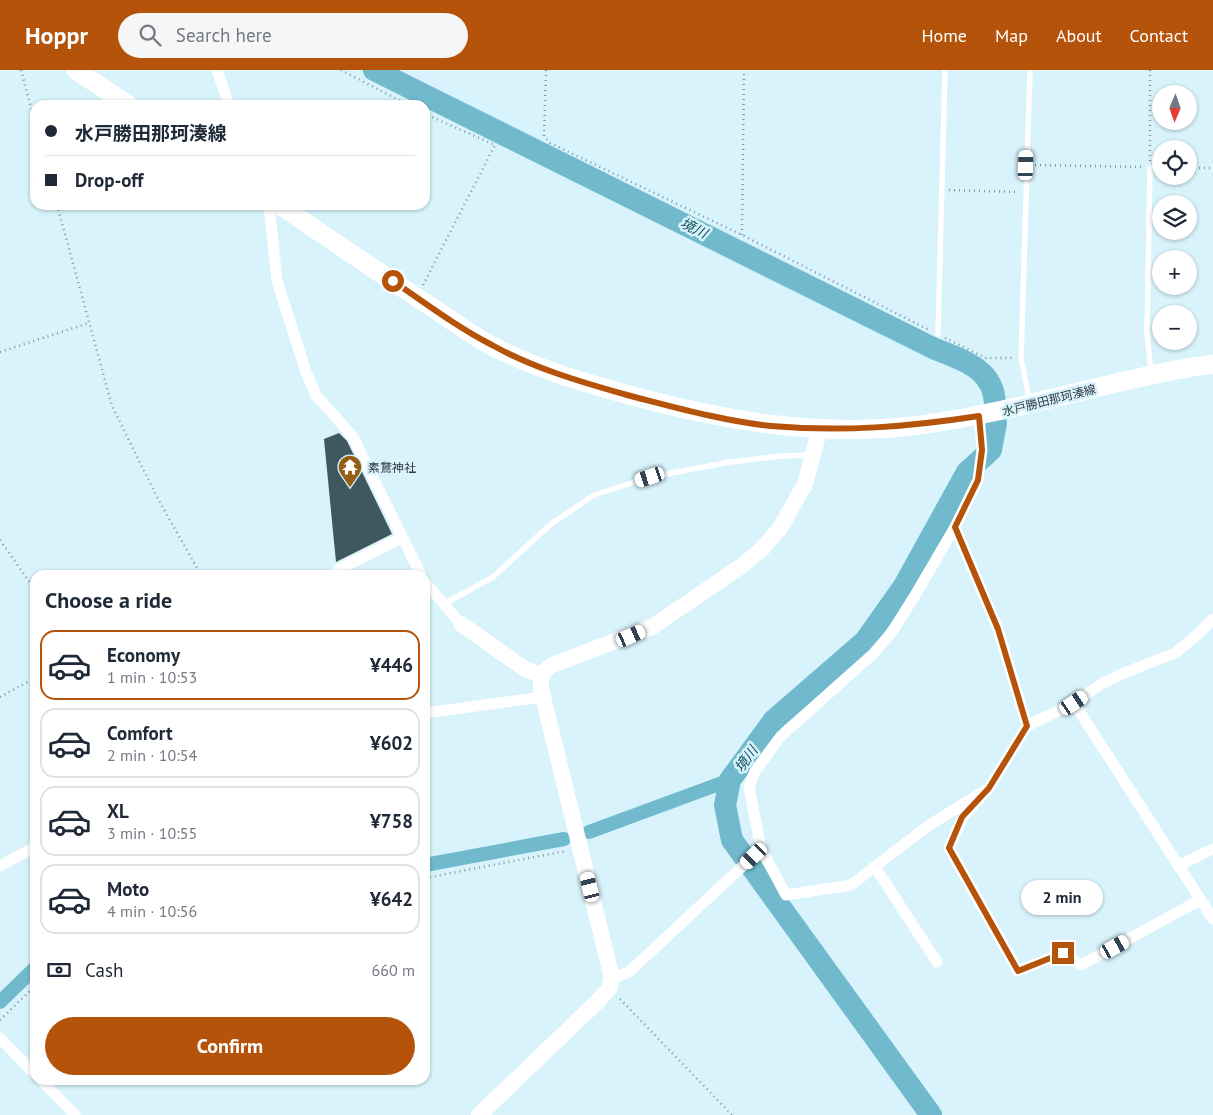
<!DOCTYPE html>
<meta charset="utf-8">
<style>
body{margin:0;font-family:"PT Sans","Noto Sans JP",sans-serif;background:#f6f6f7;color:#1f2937;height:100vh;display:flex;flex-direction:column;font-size:19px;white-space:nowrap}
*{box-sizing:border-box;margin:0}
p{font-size:16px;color:#747a83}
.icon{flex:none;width:28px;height:28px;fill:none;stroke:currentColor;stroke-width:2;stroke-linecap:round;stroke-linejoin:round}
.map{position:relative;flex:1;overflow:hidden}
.drawer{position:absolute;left:30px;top:500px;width:400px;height:515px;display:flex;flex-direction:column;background:#fff;border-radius:15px;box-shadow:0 1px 4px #0004}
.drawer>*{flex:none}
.hud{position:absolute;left:30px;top:30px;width:400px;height:110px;border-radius:15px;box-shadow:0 1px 4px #0004;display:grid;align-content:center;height:110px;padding:0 15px;background:#fff}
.needle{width:32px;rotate:182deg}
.fabs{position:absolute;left:1152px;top:15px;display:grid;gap:10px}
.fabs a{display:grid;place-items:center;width:45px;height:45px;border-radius:50%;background:#fff;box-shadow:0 1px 4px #0004;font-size:25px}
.end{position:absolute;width:22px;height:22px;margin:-11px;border:6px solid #b45309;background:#fff;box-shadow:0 0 0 2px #fff}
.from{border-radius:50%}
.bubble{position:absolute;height:35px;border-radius:18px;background:#fff;box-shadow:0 1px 4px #0004;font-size:16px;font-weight:800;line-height:35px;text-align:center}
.car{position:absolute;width:15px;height:30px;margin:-15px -8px;border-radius:6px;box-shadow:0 0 4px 1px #0007;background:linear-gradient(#fff 24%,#345 0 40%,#fff 0 76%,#345 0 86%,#fff 0)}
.hud b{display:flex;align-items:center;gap:18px;height:48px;font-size:19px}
.hud b+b{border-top:1px solid #e0e1e3}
.hud i{width:12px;height:12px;background:#1f2937}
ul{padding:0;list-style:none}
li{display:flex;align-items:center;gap:15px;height:70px;margin:0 10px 8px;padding:0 5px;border:2px solid #e0e1e3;border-radius:15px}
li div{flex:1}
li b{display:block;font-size:19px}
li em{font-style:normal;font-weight:800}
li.selected{border-color:#b45309}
li>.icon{width:45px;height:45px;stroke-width:1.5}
h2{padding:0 15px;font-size:22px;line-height:60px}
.pay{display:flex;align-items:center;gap:12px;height:55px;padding:0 15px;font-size:19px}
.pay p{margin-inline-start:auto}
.action{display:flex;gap:10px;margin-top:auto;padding:10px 15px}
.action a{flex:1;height:58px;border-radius:30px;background:#b45309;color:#fff;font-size:20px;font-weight:800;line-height:58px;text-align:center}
header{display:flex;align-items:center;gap:30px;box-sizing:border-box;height:70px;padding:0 25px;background:#b45309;color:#fff}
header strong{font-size:24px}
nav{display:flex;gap:28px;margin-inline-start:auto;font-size:18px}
.search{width:350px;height:45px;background:#f6f6f7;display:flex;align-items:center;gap:12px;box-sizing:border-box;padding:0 18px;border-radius:28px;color:#747a83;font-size:19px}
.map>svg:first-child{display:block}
</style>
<header>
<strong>Hoppr</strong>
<div class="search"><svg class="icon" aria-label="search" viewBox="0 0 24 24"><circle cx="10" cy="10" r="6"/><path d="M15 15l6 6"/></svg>Search here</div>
<nav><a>Home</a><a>Map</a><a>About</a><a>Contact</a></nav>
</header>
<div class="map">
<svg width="1213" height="1045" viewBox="0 0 1213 1045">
<rect width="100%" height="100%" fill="#d8f3fb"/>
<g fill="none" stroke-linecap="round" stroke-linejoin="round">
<g stroke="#71bace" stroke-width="14">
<polyline points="589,762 730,710"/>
<polyline points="425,795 564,769"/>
<polyline points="0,932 35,898"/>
</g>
<g stroke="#71bace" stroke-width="22">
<path d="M374,0L935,279C963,290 994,299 995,334"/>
<polyline points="931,1045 732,770 725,735 730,710 774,650 865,571 904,516 967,402 991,380 996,353"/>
</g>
</g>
<polygon fill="#3f575e" points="339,363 347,371 392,464 336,492 324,369"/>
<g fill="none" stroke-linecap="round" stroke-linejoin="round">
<g stroke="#84969c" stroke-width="2.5" stroke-dasharray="1 4" stroke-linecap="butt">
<polyline points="21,0 35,52"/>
<polyline points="341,0 408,35"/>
<polyline points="546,0 544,66 550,73 742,165 929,260"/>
<polyline points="1150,91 1150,0"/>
<polyline points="1035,95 1142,97"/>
<polyline points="1189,98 1213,98"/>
<polyline points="949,120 1019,122"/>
<polyline points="57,135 112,336 158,429 201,505"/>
<polyline points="742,165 744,0"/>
<polyline points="423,215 495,75 425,44"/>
<polyline points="945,268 986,288 1012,288"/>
<polyline points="0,282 89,253"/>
<polyline points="0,470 35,520"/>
<polyline points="0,627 35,608"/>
<polyline points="425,808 566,781"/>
<polyline points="620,929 732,1045"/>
<polyline points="0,950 35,916"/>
</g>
<g stroke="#fff" stroke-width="5.5">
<polyline points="1030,0 1021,289 1030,332"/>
<polyline points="1150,98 1147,263 1151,303"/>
<polyline points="938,264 945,0"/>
<polyline points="444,534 493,507 551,454 594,425 650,407 730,392 782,386 812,385"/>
</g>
<g stroke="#fff" stroke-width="11">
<polyline points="217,0 229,35"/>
<polyline points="269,135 277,211 306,302 316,325 353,367 421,505"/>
<polyline points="979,346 982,380 978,410 955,457 914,527 892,562 873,584 781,666 755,701 749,717 761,779 786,825 851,815 928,756 989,718"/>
<polyline points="955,457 998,559 1027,656"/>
<polyline points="333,505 339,499 401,468"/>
<polyline points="425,512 461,554"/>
<polyline points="1074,633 1213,849"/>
<polyline points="425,643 543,627"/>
<polyline points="0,796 35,777"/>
<polyline points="1178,796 1213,779"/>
<polyline points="875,797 937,892"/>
<polyline points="1200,830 1081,895 1063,883 1018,901 949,778 963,747 989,718 1027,656 1074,633 1101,614 1124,603 1175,583 1196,566 1213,549"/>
<polyline points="612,908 629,902 761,779"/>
<polyline points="0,968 35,1004"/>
<polyline points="41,1010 75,1045"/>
</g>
<g stroke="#fff" stroke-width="16">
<polyline points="461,554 525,599 541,605"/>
<path d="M479,1045L596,933L609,919L612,908L543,627C539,611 539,605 552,595L652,557L743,495L762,479L780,458L805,414L820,358"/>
</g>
<g stroke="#fff" stroke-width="19">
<polyline points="76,0 128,35"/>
<path d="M280,135C327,167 373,199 421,230C444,245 467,262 492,276C536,299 585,313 633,326C726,351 823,368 920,355C1019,342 1114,308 1213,294"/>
</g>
</g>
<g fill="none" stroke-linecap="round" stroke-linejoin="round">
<path stroke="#b45309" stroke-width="6" d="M393,211C425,233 457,257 492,275C533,298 581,312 627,325C674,337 723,351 771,356C843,362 908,357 979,346L982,380L978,410L955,457L998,559L1027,656L989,718L962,747L949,778L1018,901L1063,883"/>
</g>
<defs>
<symbol id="temple-pin" viewBox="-11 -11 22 30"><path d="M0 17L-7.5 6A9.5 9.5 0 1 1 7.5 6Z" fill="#955e17" stroke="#d8f3fb"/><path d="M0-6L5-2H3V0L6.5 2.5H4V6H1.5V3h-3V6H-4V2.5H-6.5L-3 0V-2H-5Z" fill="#fff"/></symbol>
</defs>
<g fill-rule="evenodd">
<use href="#temple-pin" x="336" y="383" width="28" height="38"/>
</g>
<g text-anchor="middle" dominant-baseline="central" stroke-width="5" stroke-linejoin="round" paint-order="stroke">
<g font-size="12" fill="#313b3f" stroke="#d8f3fb">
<text transform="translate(1049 330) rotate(-14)">水戸勝田那珂湊線</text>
</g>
<g font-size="12" fill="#313b3f" stroke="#d8f3fb" text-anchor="start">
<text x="368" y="397">素鵞神社</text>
</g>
<g font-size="14" font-style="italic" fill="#0f4f5d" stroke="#d8f3fb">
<text transform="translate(694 158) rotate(26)">境川</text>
<text transform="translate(746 689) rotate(-54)">境川</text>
</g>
</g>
</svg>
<div class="fabs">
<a><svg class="needle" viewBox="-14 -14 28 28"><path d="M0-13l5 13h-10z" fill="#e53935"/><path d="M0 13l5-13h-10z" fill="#747a83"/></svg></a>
<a><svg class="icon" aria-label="locate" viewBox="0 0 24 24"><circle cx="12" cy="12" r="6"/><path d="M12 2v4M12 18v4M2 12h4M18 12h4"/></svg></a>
<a><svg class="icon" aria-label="layers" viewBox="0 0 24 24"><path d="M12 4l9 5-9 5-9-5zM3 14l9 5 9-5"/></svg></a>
<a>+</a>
<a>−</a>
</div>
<i class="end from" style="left:393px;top:211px"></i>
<i class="end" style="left:1063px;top:883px"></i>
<div class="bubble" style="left:1021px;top:810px;width:82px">2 min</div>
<i class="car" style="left:1026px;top:95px;rotate:2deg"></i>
<i class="car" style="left:650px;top:407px;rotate:252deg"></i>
<i class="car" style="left:631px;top:566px;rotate:66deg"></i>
<i class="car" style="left:1074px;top:633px;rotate:56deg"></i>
<i class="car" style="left:754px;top:786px;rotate:226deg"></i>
<i class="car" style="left:590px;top:817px;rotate:346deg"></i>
<i class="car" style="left:1115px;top:877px;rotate:61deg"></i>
<div class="hud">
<b><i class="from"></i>水戸勝田那珂湊線</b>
<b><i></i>Drop-off</b>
</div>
<section class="drawer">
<h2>Choose a ride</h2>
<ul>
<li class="selected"><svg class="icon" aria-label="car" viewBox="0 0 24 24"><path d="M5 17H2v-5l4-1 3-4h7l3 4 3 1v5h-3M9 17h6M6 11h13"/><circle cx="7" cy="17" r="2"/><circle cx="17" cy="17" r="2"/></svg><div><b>Economy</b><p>1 min · 10:53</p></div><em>¥446</em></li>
<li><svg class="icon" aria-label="car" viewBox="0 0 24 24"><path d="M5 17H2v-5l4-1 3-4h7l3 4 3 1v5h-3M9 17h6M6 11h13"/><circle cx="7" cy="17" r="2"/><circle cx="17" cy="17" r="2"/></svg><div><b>Comfort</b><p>2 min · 10:54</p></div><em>¥602</em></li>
<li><svg class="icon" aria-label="car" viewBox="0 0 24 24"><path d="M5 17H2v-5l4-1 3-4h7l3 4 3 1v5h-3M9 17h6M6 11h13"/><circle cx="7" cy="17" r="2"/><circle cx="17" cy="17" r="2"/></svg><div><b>XL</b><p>3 min · 10:55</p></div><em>¥758</em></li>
<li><svg class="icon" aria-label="car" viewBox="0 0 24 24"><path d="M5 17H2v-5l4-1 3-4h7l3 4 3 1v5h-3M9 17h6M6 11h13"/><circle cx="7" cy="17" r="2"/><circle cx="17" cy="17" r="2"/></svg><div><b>Moto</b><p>4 min · 10:56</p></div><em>¥642</em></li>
</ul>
<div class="pay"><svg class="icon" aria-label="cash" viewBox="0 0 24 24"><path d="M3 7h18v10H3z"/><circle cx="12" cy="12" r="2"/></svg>Cash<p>660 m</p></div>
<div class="action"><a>Confirm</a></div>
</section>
</div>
